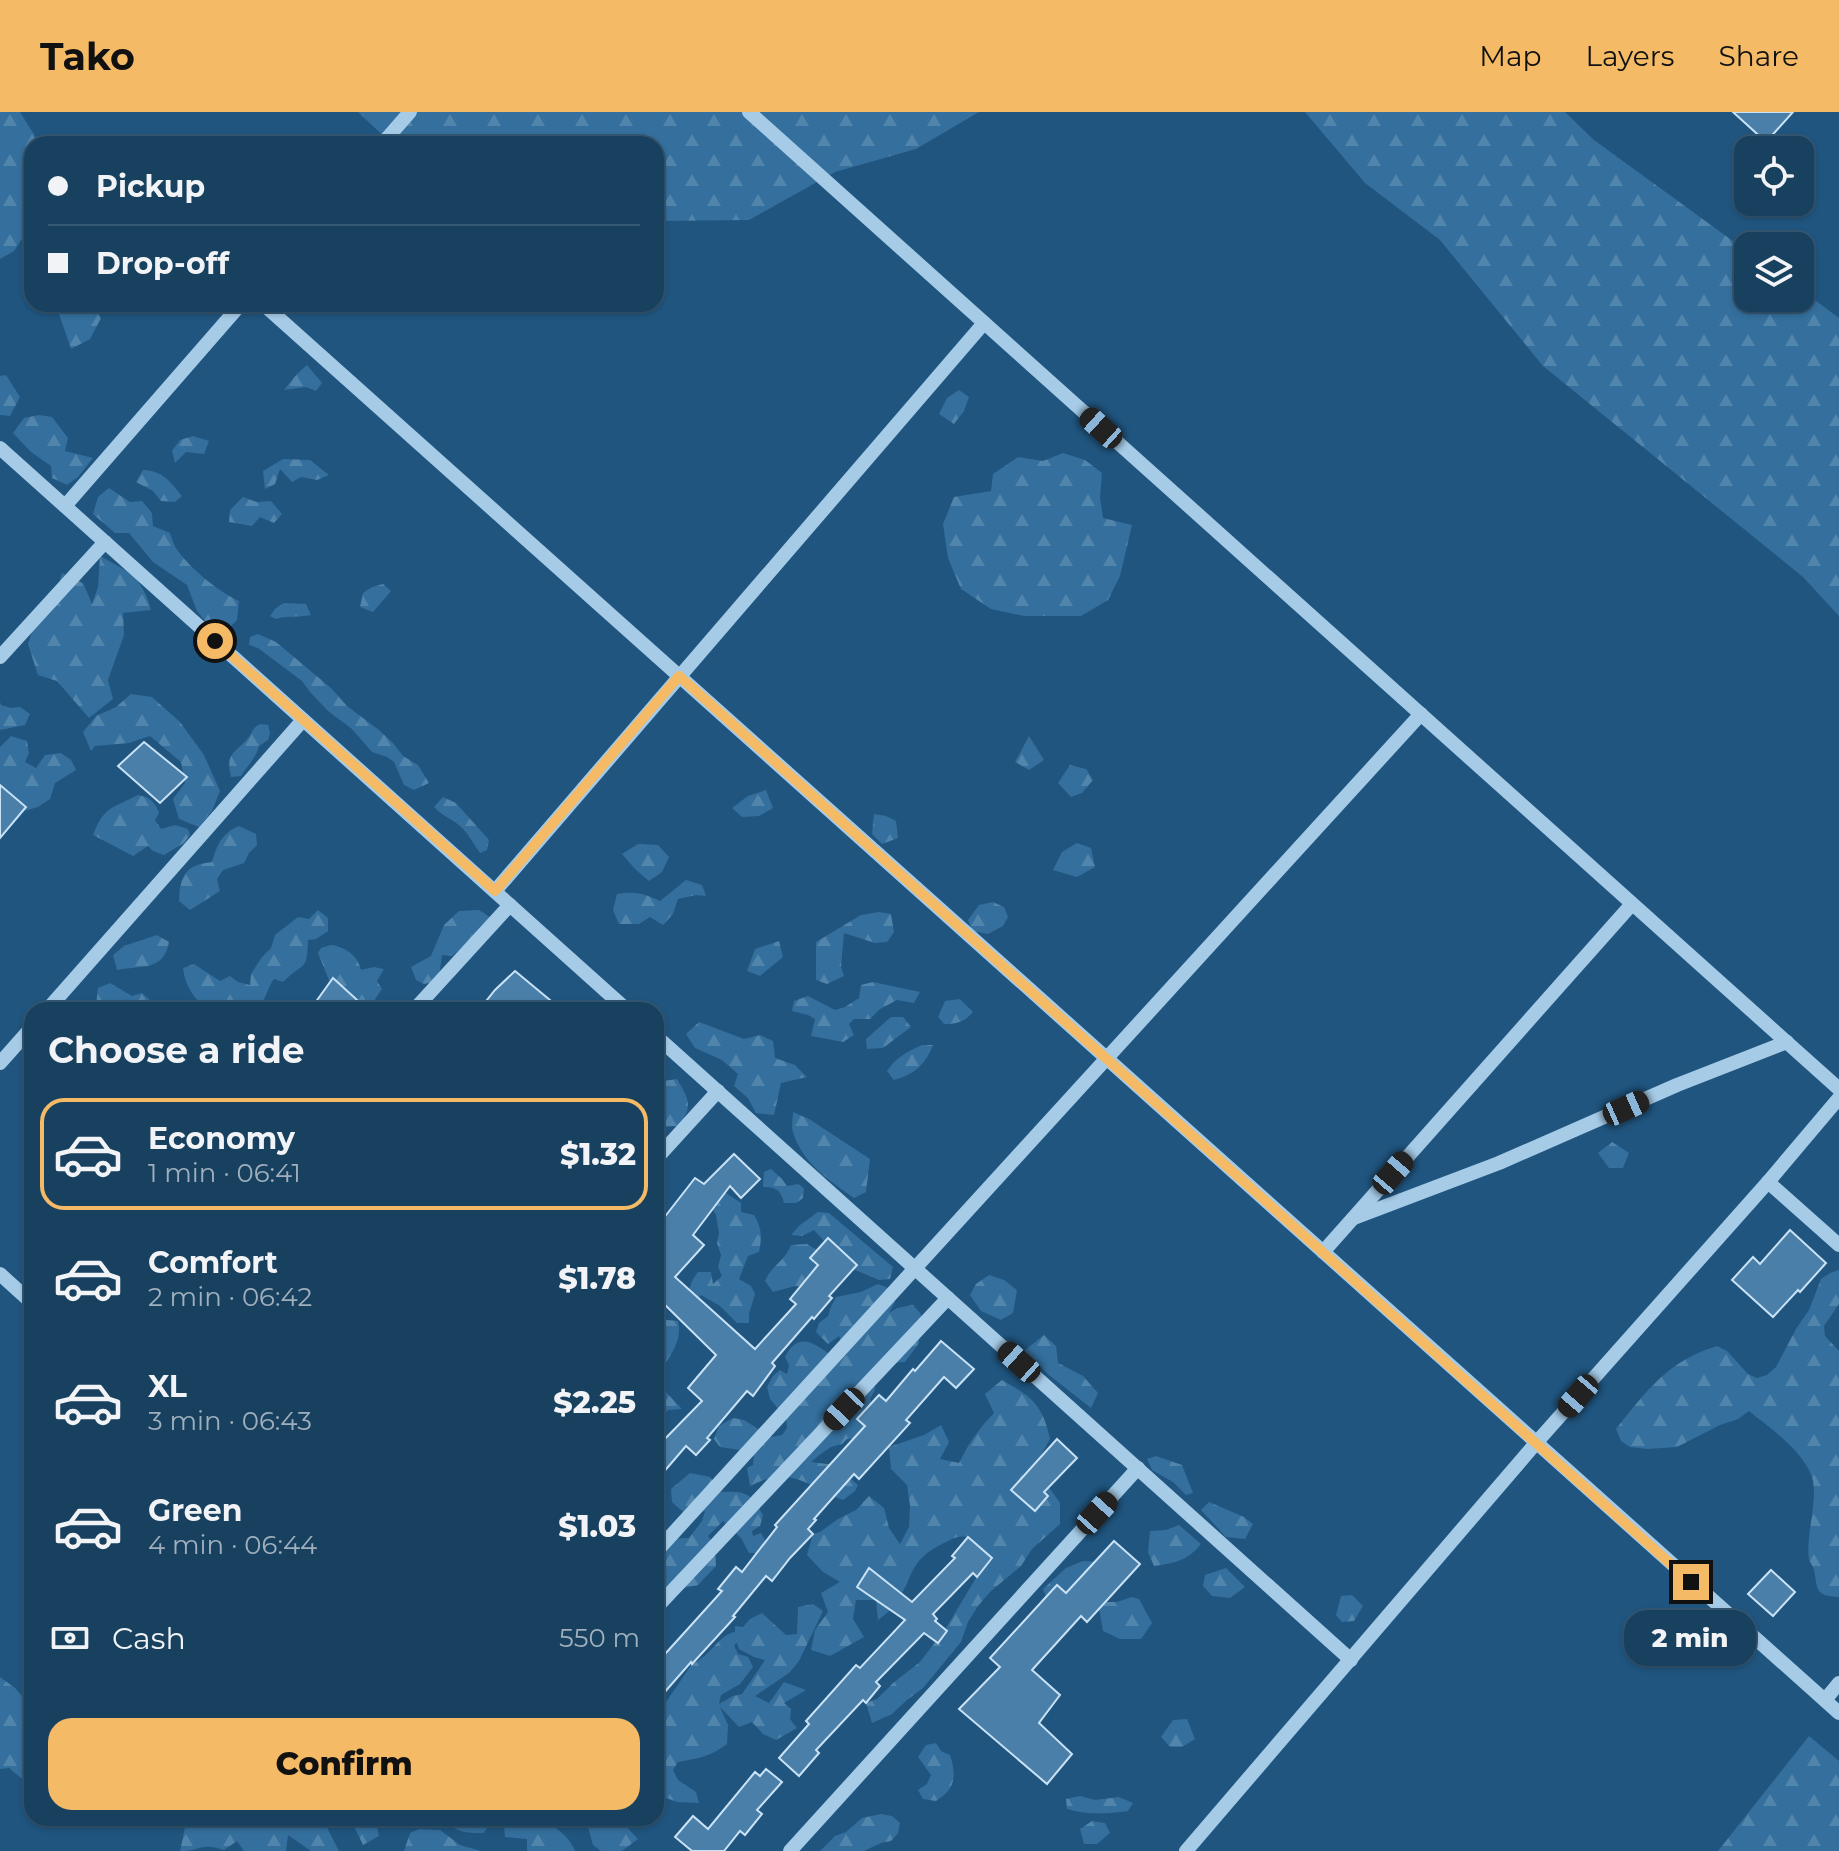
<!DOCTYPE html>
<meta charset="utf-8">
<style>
body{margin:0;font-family:Montserrat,sans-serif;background:#254b68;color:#f1f3f6;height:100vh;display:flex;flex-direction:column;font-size:30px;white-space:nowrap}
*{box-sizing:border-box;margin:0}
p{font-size:26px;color:#9fafbd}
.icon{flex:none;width:44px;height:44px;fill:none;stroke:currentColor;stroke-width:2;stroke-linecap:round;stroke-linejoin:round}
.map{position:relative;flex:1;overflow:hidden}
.panel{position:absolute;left:24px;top:890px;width:640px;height:824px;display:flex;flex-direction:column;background:#18405f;border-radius:24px;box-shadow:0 2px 6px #0004,0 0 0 2px #365974}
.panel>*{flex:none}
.guide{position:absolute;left:24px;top:24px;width:640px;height:176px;border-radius:24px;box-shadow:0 2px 6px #0004,0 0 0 2px #365974;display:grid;align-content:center;height:176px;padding:0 24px;background:#18405f}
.controls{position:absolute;left:1734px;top:24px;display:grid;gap:16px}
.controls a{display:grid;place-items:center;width:80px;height:80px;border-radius:16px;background:#18405f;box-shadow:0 2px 6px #0004,0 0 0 2px #365974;font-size:40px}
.end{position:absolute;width:36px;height:36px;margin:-18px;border:10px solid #f4ba66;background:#111;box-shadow:0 0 0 4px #111}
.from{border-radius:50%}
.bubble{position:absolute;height:56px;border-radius:24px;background:#18405f;box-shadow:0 2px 6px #0004,0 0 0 2px #365974;font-size:26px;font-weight:800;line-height:56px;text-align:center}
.car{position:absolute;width:24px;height:48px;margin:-24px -12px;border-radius:10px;box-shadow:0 0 6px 2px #0007;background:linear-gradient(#222 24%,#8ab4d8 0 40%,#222 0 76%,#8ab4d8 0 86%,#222 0)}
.guide b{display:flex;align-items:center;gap:28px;height:76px;font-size:30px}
.guide b+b{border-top:2px solid #365974}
.guide i{width:20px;height:20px;background:#f1f3f6}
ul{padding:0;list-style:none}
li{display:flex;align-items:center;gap:24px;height:112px;margin:0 16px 12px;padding:0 8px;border:4px solid transparent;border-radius:24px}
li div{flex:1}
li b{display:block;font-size:30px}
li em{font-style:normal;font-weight:800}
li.active{border-color:#f4ba66}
li>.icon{width:72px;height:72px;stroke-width:1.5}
h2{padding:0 24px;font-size:36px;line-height:96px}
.pay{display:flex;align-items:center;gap:20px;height:88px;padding:0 24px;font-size:30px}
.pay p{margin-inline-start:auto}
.button{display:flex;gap:16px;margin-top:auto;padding:16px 24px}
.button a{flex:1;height:92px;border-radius:24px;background:#f4ba66;color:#111;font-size:32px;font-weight:800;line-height:92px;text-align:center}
header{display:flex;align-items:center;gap:48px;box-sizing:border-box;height:112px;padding:0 40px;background:#f4ba66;color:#111}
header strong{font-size:38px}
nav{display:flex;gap:44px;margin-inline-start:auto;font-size:28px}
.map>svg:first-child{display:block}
</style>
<header>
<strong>Tako</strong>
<nav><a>Map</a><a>Layers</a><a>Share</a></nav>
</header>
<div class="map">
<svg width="1839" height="1739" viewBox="0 0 1839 1739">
<defs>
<pattern id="forest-firs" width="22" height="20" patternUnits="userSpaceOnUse" patternTransform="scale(2)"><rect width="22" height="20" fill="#346f9d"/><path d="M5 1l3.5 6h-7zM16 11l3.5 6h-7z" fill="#5285ac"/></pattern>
</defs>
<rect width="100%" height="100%" fill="#20557f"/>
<g fill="url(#forest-firs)" fill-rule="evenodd">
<polygon points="0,0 20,0 40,32 32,32 32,111 14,139 0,147"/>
<polygon points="358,0 979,0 916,37 835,60 749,108 656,109 656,32 392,32"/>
<polygon points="1305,0 1565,0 1594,28 1748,140 1748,186 1800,186 1800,177 1839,206 1839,504 1803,465 1543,254 1440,128 1365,71"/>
<polygon points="60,192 93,192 101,206 90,227 71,237 57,196"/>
<polygon points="307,253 322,271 316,279 306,275 284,278 297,262"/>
<polygon points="6,263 20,285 10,304 0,303 0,264"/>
<polygon points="959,278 969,285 964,299 954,312 939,302 947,286"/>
<polygon points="39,303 52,305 68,326 65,339 93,346 78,365 67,373 52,366 51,354 31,340 13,321 24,306"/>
<polygon points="193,324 209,329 204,342 186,340 175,351 172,339 180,328"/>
<polygon points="1063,341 1085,348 1102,361 1100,386 1103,406 1132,413 1120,464 1108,488 1081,504 1024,504 991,497 961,477 948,446 943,412 954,385 991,379 993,362 1018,345 1043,349"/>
<polygon points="283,347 310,348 329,363 317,368 301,365 292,370 280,357 275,372 265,377 263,359"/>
<path d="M143,358C164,359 169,369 182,384L175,390L161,389L153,379L136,370Z"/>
<path d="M109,376L130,390L142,389L152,401L153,414L170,421C172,427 174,434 178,439C191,457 219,480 239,489L237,508L228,517L208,513L197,499L187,473L153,450L129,421H115L93,402L98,385Z"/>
<polygon points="243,385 257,390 271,389 282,402 274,411 260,405 252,414 229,410 230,398"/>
<path d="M100,444C130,461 141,463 151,498L123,501L124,523L108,568L113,587L89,606L57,569L38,563L28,532L36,508L55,485L62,461L83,471L92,492L98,475Z"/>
<polygon points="383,472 391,479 373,500 360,495 363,481 372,475"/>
<path d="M284,491L306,492L311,503C298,506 288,503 276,507L270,504L276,496Z"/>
<polygon points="258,522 276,530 331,576 347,594 379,618 393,631 403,644 418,653 429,671 414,678 404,673 394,650 387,645 372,640 352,617 328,599 310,580 302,569 258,536 249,533 250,525"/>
<polygon points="131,582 152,585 180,610 204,643 220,679 212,699 199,715 179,707 173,687 185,671 181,650 150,624 129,631 95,634 91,639 83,620 96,604 116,595"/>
<polygon points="0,590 1,593 11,596 20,595 30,602 25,613 0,618"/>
<path d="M260,612L268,613L270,621L268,628L259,634C256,646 248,653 241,664L231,665C225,640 235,642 248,626C253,620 252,616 260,612Z"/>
<polygon points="11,624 27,629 29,641 25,650 36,656 45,643 61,641 71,648 76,658 55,671 50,687 38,695 17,701 0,697 0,635"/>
<polygon points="1029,624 1044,648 1029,658 1015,650"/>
<polygon points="1070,653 1086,657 1093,668 1082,681 1071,685 1058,671"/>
<polygon points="766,678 773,696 759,704 742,705 732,696 748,684"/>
<path d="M138,683C150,685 155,690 159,701L155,708L161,717L175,713L188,717L190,723L184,731L164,743L153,739L148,734L133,744L93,723C104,694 113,696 138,683Z"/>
<path d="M443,685L456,691L489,728L487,738L480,741C473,732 469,722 460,714C452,707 442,704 434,695Z"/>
<polygon points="874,702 886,704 896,709 898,726 882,732 872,722"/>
<path d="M239,714L256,722L257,733L249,741L244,751L223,758L217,767L220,779L190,798L179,789C180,764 185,753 212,750C217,733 222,721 239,714Z"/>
<polygon points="1077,731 1091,736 1095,755 1077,765 1053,758 1062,740"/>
<polygon points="638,732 658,733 669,745 662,760 649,769 635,757 622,742"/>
<path d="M686,768L702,773L706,784L696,783L678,787L673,802L663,813L650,805L639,812H619L613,798L617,782C636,779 643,781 660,789Z"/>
<polygon points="993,790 1004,795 1008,805 1003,814 988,822 972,819 968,808 979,793"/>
<path d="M318,798L328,806V819L316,827L308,828C307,861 304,849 283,870L274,867C267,877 265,889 258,898H232L227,893L218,892L206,897C193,885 185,873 183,856L194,852L220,869L230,864L238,870L250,873L251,862L262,845L271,836L275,823L298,805L309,807Z"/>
<polygon points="479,798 490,805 475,825 452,844 442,843 440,859 433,870 424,872 416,868 411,855 431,844 444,813 459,799"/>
<polygon points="879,800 891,802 894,820 887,830 875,831 844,821 841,855 844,864 827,872 816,868 816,830 861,803"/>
<path d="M157,823L169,830C164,860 140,853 117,858L113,843L124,834Z"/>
<polygon points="779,829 783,845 760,864 747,859 755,837"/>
<path d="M331,833C345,835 358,843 361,858L374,855L384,857L377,869L382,877L375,887L382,898H350L331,873L318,841L321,836Z"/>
<polygon points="873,870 920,880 914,891 897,888 880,897 870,907 854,907 849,912 854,923 843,930 811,924 815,907 808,903 792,899 794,889 808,884 835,898 845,895 859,886 861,873"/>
<polygon points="110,871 132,884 142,881 154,892 150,898 100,898 96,893 98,876"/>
<path d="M960,887L973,900C965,910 956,912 944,912L938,905L945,889Z"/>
<polygon points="891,905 903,905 911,915 883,936 867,937 866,927"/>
<polygon points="699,910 744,927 760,923 773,929 775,946 795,953 807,965 781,971 774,1003 756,1001 748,986 734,974 738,962 722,948 695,936 686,922"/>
<path d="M922,933H933C926,952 914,963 894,968L887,959C896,945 907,940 922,933Z"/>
<path d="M677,967C689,987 694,996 677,1014L665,1015L656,1008V970Z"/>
<path d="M793,1000L809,1007L870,1047L866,1080L854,1086C829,1068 802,1051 793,1020C791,1014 793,1006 793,1000Z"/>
<polygon points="1612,1030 1629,1041 1623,1056 1609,1056 1598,1041"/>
<path d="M771,1057L782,1067L787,1074L798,1072L804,1076L803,1086L796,1091H784C781,1079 777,1075 763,1075L764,1060Z"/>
<path d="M720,1077L741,1091V1100L754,1103C762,1116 762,1125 759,1140L748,1144L739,1167L751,1174L755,1182L749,1202V1211H737L720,1194L701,1183L690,1197C688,1181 688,1173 698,1160H711L713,1172L722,1164L718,1155L721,1143L717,1131L719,1121L716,1103L710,1093Z"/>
<polygon points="818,1100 829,1101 893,1155 890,1167 879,1168 848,1155 814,1118 802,1124 791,1123 800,1113"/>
<path d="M807,1132L827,1144L810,1176L795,1174L773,1180L765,1169C771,1154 786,1148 791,1133Z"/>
<path d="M1839,1158V1192L1824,1214L1825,1224L1839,1239V1485C1814,1484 1818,1477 1814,1458C1813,1454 1810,1451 1809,1447C1805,1422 1821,1381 1810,1360C1797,1334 1771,1317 1749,1299L1738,1307L1720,1313L1677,1335L1648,1337L1630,1335L1621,1329L1616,1317C1647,1278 1668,1249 1717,1234L1727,1239L1748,1262L1757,1266L1767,1263L1776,1255L1796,1217L1809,1198L1821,1167L1830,1161Z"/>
<polygon points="989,1163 1004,1168 1017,1178 1013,1201 1001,1208 981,1199 970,1183 976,1172"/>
<path d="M878,1172L888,1176L895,1190L889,1201L897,1196L913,1193L921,1202L919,1231L905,1250L882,1251L872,1261L875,1278L870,1287L874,1297L863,1326L847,1327L842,1332L831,1335L818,1344L811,1350L835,1353L858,1373L855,1379L843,1388C806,1374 792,1352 750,1374L747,1356L753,1353L754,1342L740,1338L720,1335L714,1327L719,1314L733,1306L744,1308L771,1325L782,1323L787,1316L786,1306L770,1287L767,1275L773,1264L780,1258L787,1262L789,1253L785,1245C800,1214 821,1237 839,1249L847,1242L839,1224L828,1232L816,1220L819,1211L828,1204L830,1197L836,1185L861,1180Z"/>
<path d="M656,1207L678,1209C682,1225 674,1239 664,1253L666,1266L660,1274L682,1297L668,1298L662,1306L656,1305Z"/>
<polygon points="1044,1223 1056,1234 1058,1251 1083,1264 1098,1281 1091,1296 1049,1263 1024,1239"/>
<path d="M1002,1268C1032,1285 1043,1293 1050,1327L1040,1345L1036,1357L1060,1391V1412L1032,1437L1021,1454L991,1479L978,1494L968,1510L961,1530L923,1576L907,1588L892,1602L872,1611L866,1591L877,1587L893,1571L920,1550L946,1516L979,1461L968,1425C958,1423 952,1427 944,1431C905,1450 915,1467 893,1495C889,1500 883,1504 878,1508L876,1488H856L853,1507L864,1525L830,1544L811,1538L815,1518L828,1500L821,1481L840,1470L823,1460L807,1443L813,1422L820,1420L838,1407L856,1398L869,1384L884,1396L889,1416L900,1432L909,1415L910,1394L907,1373L891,1357L889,1335L924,1323L941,1313L949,1330L940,1347L959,1351C969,1331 979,1316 994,1301L985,1282Z"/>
<polygon points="1156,1344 1182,1353 1193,1381 1186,1383 1173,1370 1152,1358 1147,1347"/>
<path d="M690,1361L710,1365L721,1380C747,1379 750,1381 763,1403L760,1414L752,1419L753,1424L761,1421L768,1433L762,1441H749L741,1426L723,1409L708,1424L715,1434L716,1454L698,1473L679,1477L656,1504V1432L661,1427L689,1426L702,1409L705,1399C687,1404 686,1403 672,1390L671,1377Z"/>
<polygon points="1209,1390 1244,1405 1253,1412 1245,1427 1226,1425 1201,1398"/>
<path d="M1179,1413L1201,1432C1187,1449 1175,1451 1154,1454L1148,1440L1150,1419L1166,1418Z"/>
<polygon points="1083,1449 1104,1450 1051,1497 1043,1477 1066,1456"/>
<polygon points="1226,1456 1245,1475 1230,1486 1212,1484 1203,1474 1205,1463"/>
<polygon points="1352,1483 1363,1494 1354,1509 1342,1510 1336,1503 1341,1484"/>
<polygon points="1132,1485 1139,1487 1152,1511 1141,1527 1120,1527 1103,1519 1098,1490 1117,1490"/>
<path d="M813,1492L823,1499L799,1549L789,1561L755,1584L769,1591L784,1570L806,1578L784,1591L791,1597L790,1607L797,1616L776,1628L763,1622L752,1610L739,1615L720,1595L728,1613L727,1632C712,1644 696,1647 678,1650L673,1658L678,1668L696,1680L699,1691L677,1690L656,1682V1611L660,1606L662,1596L692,1552C710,1545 719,1522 735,1520V1514L743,1515L750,1507L762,1501L786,1523L797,1522L798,1495ZM737,1531L739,1537L754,1545L765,1548L742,1582L733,1584L719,1592L721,1583L740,1572L753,1555L748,1545L738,1542L734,1533Z"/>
<polygon points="0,1565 15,1576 32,1595 32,1675 9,1656 0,1657"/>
<polygon points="1187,1607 1195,1627 1182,1635 1170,1635 1161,1625 1173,1608"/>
<polygon points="1809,1624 1839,1649 1839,1739 1718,1739"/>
<path d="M936,1631L941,1639L950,1643C957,1665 955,1677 936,1689L923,1687L918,1678L927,1672L931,1663L918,1645L926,1633Z"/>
<path d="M1080,1684L1095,1688L1119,1685L1133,1691L1128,1699C1106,1702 1088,1703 1067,1697L1066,1687Z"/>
<polygon points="881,1702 892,1704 900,1711 898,1721 891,1729 881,1731 864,1739 820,1739 835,1724 846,1720 862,1706"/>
<path d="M187,1706H322L339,1739H311L288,1723L286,1739H244L237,1729L224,1738C201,1730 201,1739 180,1739Z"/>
<polygon points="350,1706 375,1706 379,1724 363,1733"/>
<path d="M445,1706H496L483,1721C467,1721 454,1721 445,1706Z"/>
<path d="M518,1706C541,1706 566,1716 575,1739H527V1727L505,1725L504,1714Z"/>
<polygon points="569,1706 597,1706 599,1708 621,1709 638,1727 622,1739 601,1739 593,1733 588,1715 576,1716"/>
<polygon points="1092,1709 1105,1711 1110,1721 1097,1732 1084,1732 1080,1717"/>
<polygon points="419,1717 440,1718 460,1733 481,1739 404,1739 410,1721"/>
</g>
<g fill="#497fa8" stroke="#c9e2f6" stroke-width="2">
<polygon points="1733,0 1793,0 1766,30"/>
<polygon points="144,630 187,665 160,691 118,654"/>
<polygon points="0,673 26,695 0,726"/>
<polygon points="515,859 562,898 479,898 495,878"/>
<polygon points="333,866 368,898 310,898"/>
<polygon points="734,1042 760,1067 741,1086 730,1074 693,1123 704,1133 675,1165 755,1237 796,1192 790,1187 818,1153 810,1146 828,1126 857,1153 829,1184 832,1186 814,1207 812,1205 772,1251 775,1254 753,1284 747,1279 707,1326 710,1328 696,1343 686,1334 656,1369 656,1336 702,1289 688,1276 716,1243 657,1185 656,1187 656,1116 695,1066 704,1072"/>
<polygon points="1790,1118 1826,1151 1800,1180 1798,1178 1773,1205 1732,1168 1753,1145 1760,1152"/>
<polygon points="941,1229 974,1257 956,1276 944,1265 906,1308 910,1311 859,1367 854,1362 814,1407 816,1408 808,1417 813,1422 790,1446 772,1469 766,1464 733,1504 735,1505 692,1552 691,1550 656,1590 656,1552 722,1479 718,1477 736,1455 742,1460 777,1415 775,1413 865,1314 857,1307 879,1283 886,1289 913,1257 915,1259"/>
<polygon points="1057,1327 1077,1346 1044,1380 1048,1384 1035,1399 1011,1378"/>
<polygon points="968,1425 992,1446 977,1465 973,1461 933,1502 937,1507 935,1509 947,1519 938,1531 924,1521 876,1570 880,1574 866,1591 863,1588 816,1638 819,1641 799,1664 779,1646 809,1612 806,1609 856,1553 860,1556 905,1508 857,1475 869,1456 912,1490 955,1446 952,1444"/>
<polygon points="1114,1429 1140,1452 1087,1510 1081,1504 1032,1558 1060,1583 1039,1611 1072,1642 1047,1672 959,1597 1000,1555 990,1546 1057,1473 1066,1481"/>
<polygon points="1771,1458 1795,1480 1773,1504 1748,1482"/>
<polygon points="766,1657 782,1670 757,1698 762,1702 745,1723 740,1719 724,1739 692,1739 675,1725 693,1704 708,1717 755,1660 760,1664"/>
</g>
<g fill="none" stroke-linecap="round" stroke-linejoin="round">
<g stroke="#a5cbe7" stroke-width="14">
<polyline points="749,0 1839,977"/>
<polyline points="382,32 410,0"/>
<polyline points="263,192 1839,1601"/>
<polyline points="0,336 627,898"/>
<polyline points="65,394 241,192"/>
<polyline points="0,545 105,430"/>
<polyline points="495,779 984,211"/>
<polyline points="47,898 303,608"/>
<polyline points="414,898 510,793"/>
<polyline points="656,924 1351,1548"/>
<polyline points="0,951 32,915"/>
<polyline points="656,1047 718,979"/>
<polyline points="1768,1070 1839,1133"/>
<polyline points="1354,1106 1499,1051 1677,973 1787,930"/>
<polyline points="1323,1140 1632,792"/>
<polyline points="0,1162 32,1191"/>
<polyline points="656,1440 1421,602"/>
<polyline points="656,1496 948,1186"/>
<polyline points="1825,1588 1839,1571"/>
<polyline points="790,1739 1138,1356"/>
<polyline points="1186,1739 1536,1331 1768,1070 1839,986"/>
</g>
</g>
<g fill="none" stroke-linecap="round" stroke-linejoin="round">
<polyline stroke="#f4ba66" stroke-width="10" points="215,529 495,779 679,564 1691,1470"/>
</g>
</svg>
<div class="controls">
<a><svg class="icon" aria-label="locate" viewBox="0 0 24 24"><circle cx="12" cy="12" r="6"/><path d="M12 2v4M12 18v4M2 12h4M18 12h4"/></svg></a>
<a><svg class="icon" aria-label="layers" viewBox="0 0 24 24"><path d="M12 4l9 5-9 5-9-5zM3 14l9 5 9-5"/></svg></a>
</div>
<i class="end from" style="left:215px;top:529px"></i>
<i class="end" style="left:1691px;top:1470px"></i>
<div class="bubble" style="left:1624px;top:1498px;width:132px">2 min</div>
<i class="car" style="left:1101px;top:316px;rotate:312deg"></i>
<i class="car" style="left:1626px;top:996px;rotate:66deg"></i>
<i class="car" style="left:1393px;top:1061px;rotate:41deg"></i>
<i class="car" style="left:1019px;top:1250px;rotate:312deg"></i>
<i class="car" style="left:1578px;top:1284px;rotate:221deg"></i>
<i class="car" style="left:844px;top:1297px;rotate:223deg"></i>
<i class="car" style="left:1097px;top:1401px;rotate:42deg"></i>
<div class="guide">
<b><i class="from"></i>Pickup</b>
<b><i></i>Drop-off</b>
</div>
<section class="panel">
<h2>Choose a ride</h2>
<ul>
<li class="active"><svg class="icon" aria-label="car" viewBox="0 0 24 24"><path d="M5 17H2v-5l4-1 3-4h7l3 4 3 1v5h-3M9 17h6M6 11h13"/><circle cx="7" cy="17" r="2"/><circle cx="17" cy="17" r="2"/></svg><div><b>Economy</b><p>1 min · 06:41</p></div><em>$1.32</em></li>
<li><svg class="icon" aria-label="car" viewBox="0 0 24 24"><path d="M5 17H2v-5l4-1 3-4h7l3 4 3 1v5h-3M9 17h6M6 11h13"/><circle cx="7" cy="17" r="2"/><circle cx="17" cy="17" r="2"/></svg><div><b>Comfort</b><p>2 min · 06:42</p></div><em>$1.78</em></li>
<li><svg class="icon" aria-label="car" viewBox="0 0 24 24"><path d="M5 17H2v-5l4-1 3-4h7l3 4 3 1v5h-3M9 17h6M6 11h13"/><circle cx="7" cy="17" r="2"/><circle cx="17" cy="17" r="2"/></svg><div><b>XL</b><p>3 min · 06:43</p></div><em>$2.25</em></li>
<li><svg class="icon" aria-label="car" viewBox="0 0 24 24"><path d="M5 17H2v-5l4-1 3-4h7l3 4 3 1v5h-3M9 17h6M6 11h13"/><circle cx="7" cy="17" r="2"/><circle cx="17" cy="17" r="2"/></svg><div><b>Green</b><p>4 min · 06:44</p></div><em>$1.03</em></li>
</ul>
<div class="pay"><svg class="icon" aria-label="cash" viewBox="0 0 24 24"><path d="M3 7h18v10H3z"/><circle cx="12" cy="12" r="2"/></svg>Cash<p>550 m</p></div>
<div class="button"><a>Confirm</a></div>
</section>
</div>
